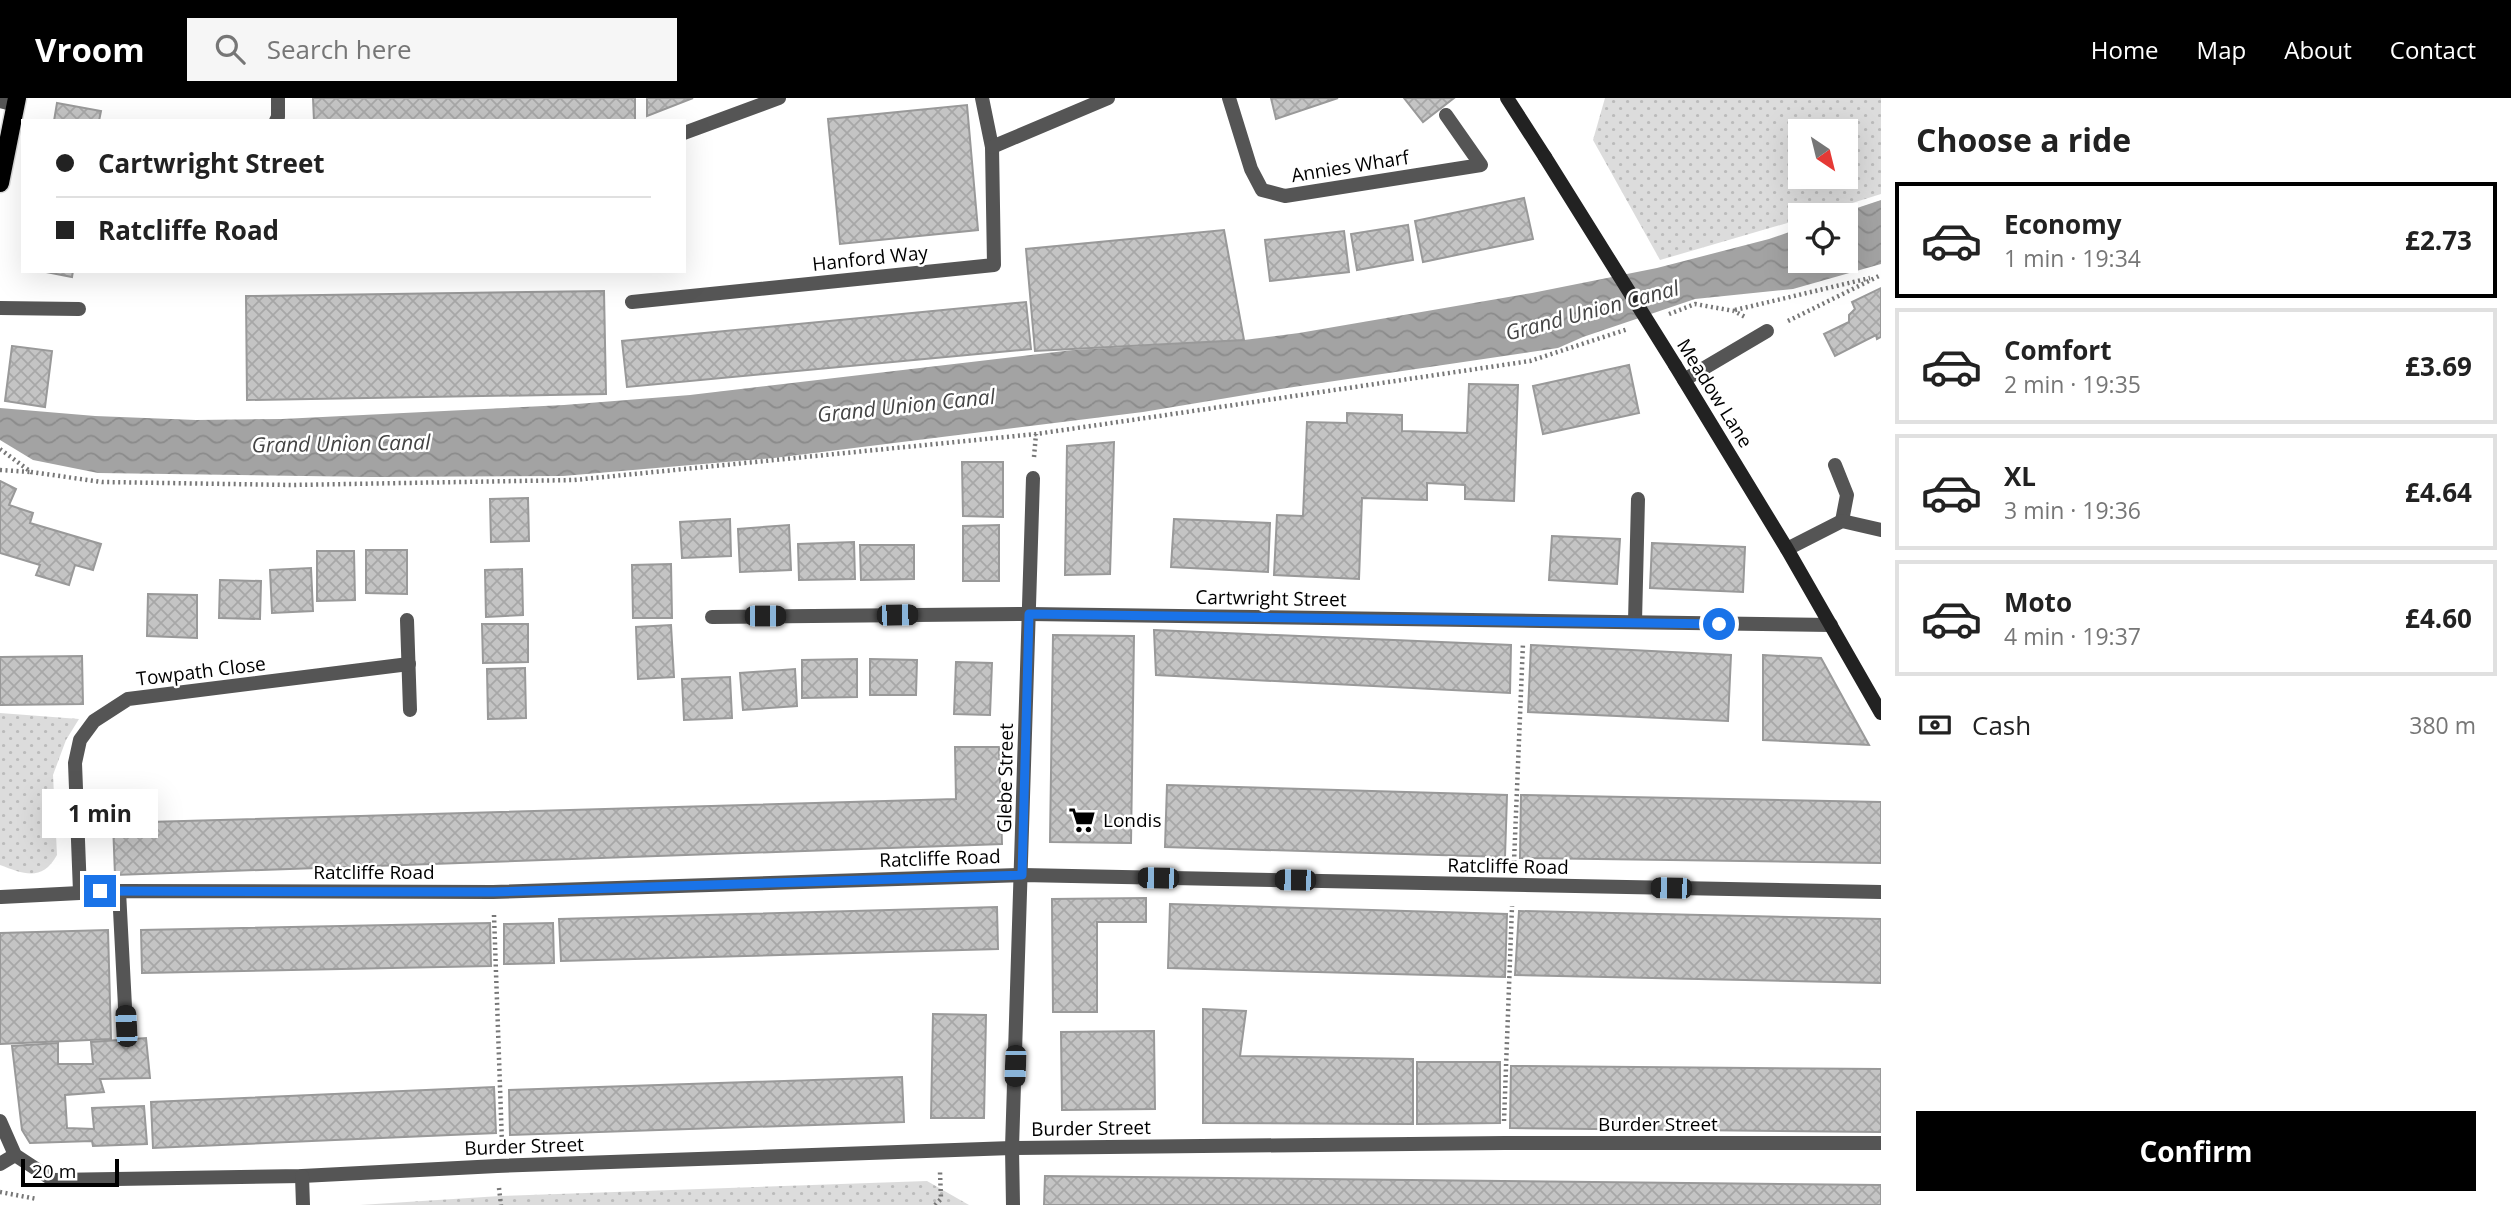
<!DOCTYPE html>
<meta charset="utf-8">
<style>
body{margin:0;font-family:"Open Sans",sans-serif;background:#f6f6f6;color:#222;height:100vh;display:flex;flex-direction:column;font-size:26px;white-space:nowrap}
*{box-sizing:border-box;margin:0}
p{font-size:23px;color:#767676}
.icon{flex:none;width:38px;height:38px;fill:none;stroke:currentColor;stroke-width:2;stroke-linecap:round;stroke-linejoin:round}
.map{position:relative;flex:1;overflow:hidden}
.side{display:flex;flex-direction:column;background:#fff;width:630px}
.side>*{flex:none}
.guide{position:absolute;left:21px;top:21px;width:665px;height:154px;border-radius:0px;box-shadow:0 7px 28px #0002;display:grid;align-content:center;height:154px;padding:0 35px;background:#fff}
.needle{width:46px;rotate:145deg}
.fabs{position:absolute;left:1788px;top:21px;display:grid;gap:14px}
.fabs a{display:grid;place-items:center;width:70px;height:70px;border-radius:0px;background:#fff;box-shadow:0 7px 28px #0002;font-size:35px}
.scale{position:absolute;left:21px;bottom:18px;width:98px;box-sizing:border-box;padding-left:7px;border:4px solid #000;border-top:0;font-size:19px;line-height:24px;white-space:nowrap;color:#000;-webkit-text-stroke:5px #fff;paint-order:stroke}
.end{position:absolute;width:32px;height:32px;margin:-16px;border:9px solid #1a73e8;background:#fff;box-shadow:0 0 0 4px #fff}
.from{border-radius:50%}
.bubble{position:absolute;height:49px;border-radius:0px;background:#fff;box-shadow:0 7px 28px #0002;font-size:23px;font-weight:700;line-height:49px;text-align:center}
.car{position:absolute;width:21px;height:42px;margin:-21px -10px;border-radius:9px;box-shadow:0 0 5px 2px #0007;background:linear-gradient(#222 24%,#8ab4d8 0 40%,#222 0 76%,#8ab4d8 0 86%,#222 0)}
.guide b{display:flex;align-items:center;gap:24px;height:66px;font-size:26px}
.guide b+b{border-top:2px solid #e0e0e0}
.guide i{width:18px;height:18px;background:#222}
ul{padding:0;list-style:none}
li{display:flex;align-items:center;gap:21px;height:116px;margin:0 14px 10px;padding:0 21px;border:4px solid #e0e0e0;border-radius:0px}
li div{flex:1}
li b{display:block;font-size:26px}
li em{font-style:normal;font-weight:700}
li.current{border-color:#000}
li>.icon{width:63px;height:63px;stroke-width:1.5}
h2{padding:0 35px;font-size:32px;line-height:84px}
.pay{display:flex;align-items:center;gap:18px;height:77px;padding:0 35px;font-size:26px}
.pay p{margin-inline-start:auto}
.action{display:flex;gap:14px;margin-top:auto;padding:14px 35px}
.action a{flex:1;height:80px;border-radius:0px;background:#000;color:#fff;font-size:28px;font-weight:700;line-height:80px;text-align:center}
header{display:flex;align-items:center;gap:42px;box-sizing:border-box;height:98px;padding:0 35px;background:#000;color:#fff}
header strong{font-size:33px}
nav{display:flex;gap:38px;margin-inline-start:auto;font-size:24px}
.search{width:490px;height:63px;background:#f6f6f6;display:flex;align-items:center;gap:18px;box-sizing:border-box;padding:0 24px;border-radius:0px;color:#767676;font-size:26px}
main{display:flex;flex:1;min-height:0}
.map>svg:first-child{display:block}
</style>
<header>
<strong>Vroom</strong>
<div class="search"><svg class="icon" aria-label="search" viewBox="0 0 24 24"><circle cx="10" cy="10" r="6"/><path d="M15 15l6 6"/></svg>Search here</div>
<nav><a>Home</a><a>Map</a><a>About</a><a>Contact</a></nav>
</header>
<main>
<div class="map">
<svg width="1881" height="1107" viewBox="0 0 1881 1107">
<defs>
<pattern id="grass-dots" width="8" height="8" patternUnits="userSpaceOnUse" patternTransform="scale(1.75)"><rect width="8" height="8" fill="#dcdcdc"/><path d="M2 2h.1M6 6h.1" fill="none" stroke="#bbb" stroke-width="1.8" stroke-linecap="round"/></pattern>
<pattern id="water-waves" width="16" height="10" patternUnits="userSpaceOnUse" patternTransform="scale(1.75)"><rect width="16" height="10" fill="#a3a3a3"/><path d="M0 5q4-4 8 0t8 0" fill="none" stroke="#8b8b8b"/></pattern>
<pattern id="building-cross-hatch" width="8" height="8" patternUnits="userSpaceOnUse" patternTransform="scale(1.75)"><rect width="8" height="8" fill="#c4c4c4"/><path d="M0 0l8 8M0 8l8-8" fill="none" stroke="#a7a7a7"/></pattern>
</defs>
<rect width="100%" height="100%" fill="#fff"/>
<g fill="url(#grass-dots)" fill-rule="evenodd">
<path d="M1605,0H1881V96L1814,117H1801V121L1660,162L1593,42ZM1801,33H1846V79H1801Z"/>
<path d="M0,615L79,621L66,642L53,677L57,757C42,784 24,776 0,767Z"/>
<polygon points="927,1083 969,1107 360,1107 500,1098"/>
</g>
<polygon fill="url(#water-waves)" points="1881,102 1881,166 1793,191 1695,201 1583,239 1558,250 1287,290 1143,314 774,360 563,378 371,379 98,375 33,362 0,342 0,310 95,318 196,322 282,321 564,307 690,297 1073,252 1244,242 1299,235 1532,195 1657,170 1769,141 1801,130 1801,163 1846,163 1846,117 1836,117"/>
<g fill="url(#building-cross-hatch)" stroke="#999" stroke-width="2">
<polygon points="313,0 635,0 635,23 314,23"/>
<polygon points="647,0 693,0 647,18"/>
<polygon points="1271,0 1338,0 1276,21"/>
<polygon points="1404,0 1454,0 1423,24"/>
<polygon points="57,5 101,13 99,23 54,23"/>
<polygon points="967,7 978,132 840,146 828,21"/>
<polygon points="1524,100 1533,141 1423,164 1415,123"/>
<polygon points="1408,127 1413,162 1357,172 1351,136"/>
<polygon points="1224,132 1244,242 1035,253 1026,151"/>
<polygon points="1344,133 1349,174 1270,183 1265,142"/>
<polygon points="41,173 73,173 72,179"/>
<polygon points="1881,190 1881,239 1877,241 1876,237 1835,258 1824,236 1849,224 1849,217 1855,211 1852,204"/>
<polygon points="604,193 606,296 247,302 246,198"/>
<polygon points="1026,204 1031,251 627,289 622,243"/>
<polygon points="12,248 52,253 45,309 5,303"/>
<polygon points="1629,267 1639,315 1543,336 1533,288"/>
<polygon points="1469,286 1518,287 1514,403 1465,401 1465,387 1427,385 1427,402 1362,400 1359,481 1274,477 1277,417 1303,418 1307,324 1347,325 1347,315 1402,317 1402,333 1467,335"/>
<polygon points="1114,344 1110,476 1065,477 1067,348"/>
<polygon points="962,364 1003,364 1003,419 963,418"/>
<polygon points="0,383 16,391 9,407 33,415 30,425 101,446 93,472 75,467 69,487 36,477 40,467 0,455"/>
<polygon points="528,400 529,443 491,444 490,401"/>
<polygon points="730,421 731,458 682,460 680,424"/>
<polygon points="1174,421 1270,425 1268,474 1171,469"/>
<polygon points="789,427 791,472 740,474 738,431"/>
<polygon points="999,427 999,483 963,483 963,428"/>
<polygon points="1552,438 1620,441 1617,486 1549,482"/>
<polygon points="854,444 855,481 799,482 798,446"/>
<polygon points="1652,445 1745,449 1743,494 1650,490"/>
<polygon points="860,447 914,447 914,481 861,482"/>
<polygon points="366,452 407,452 407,496 366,495"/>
<polygon points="317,453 354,453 355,502 317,503"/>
<polygon points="671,466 672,520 633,520 632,467"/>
<polygon points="311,470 313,513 272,515 270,472"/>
<polygon points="522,471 523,517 486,519 485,472"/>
<polygon points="220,482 261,483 260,521 219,520"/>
<polygon points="148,496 197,497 197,540 147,538"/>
<polygon points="482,526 528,526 528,564 483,565"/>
<polygon points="671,527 674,579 638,581 636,529"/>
<polygon points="1154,532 1511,547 1510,595 1156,577"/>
<polygon points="1053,537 1134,538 1131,745 1050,744"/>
<polygon points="1531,547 1731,557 1728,623 1528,614"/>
<polygon points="1763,557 1821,560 1869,647 1763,642"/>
<polygon points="82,558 83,606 0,607 0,559"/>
<polygon points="857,561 857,599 802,600 802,562"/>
<polygon points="870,561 917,562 916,597 870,597"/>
<polygon points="956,564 992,565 990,617 954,616"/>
<polygon points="525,570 526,620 488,621 487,571"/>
<polygon points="795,571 797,608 743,612 740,575"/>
<polygon points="730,579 732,620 684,622 682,581"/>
<polygon points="955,649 999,649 1002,746 115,777 113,725 956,701"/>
<polygon points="1167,687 1507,697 1505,759 1165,749"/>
<polygon points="1521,697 1881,704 1881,765 1520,760"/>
<polygon points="1146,800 1146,824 1097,824 1097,914 1053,914 1052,801"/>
<polygon points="1170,806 1507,816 1505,879 1168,870"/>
<polygon points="997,809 998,851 561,863 559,821"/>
<polygon points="1519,813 1881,821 1881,885 1515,877"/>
<polygon points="490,825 491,868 142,875 141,832"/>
<polygon points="553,825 554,865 504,866 504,826"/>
<polygon points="108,832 111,941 0,946 0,835"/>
<polygon points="1203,911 1246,913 1240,958 1413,961 1413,1026 1203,1025"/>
<polygon points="933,916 986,917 984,1020 931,1020"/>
<polygon points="1154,933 1155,1011 1062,1012 1061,934"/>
<polygon points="146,940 150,980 100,981 104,994 65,997 67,1030 94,1031 92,1010 144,1008 147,1046 93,1048 92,1043 30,1045 22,1032 12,948 58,945 58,966 93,966 91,944"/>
<polygon points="1417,964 1500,964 1500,1025 1417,1026"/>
<polygon points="1511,968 1881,971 1881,1034 1510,1030"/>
<polygon points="902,979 904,1024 510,1037 509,992"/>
<polygon points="494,989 496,1035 153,1050 151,1004"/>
<polygon points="1045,1078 1881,1087 1881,1107 1044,1107"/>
</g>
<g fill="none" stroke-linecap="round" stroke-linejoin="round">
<defs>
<polyline id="primary" points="0,85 17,0"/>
</defs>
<use href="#primary" stroke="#dbdbdb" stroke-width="21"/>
<g stroke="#777" stroke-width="4.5" stroke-dasharray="2 3.5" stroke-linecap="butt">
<polyline points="1735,212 1870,180"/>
<polyline points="1669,216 1695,206 1734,213 1747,220"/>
<polyline points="1788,223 1881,177"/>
<polyline points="0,351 31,374 102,384 292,387 574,382 1036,336 1166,317 1530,263 1628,231"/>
<polyline points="1034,359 1036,336"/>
<polyline points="0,372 31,374"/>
<polyline points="1514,764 1523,545"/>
<polyline points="494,817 502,1046"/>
<polyline points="1504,1023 1512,808"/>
<polyline points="499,1090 501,1107"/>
<polyline points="0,1094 37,1101"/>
<polyline points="935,1107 941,1101 940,1074"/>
</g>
<g stroke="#555" stroke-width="14">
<polyline points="1229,0 1251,71 1262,92 1285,98 1481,67 1446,17"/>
<polyline points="276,23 278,19 278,0"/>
<polyline points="684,35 779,0"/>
<polyline points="632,204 994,167 992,49 982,0"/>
<polyline points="1684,282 1767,233"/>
<polyline points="1835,367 1847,397 1842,423"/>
<polyline points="1635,524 1638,401"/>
<polyline points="119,793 126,928"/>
</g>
<g stroke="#555" stroke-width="14">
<polyline points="0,3 16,7"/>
<polyline points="992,49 1108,0"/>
<polyline points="0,210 79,211"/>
<polyline points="1787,451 1842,423 1881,432"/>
<polyline points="712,519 1029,516 1831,527"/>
<polyline points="407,522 410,612"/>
<polyline points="80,794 75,665 80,642 94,623 128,601 409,566"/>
<polyline points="1,799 119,793 493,794 1022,777 1881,794"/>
<polyline points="0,1023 15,1057 53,1082 302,1078 497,1068 1012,1050 1504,1045 1881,1045"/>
<polyline points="0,1066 15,1057"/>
<polyline points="302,1078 303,1107"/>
<polyline points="1013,1107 1012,1050 1033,380"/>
</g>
<g stroke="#222" stroke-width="14">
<polyline points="1507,0 1545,59"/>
<polyline points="1675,267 1787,451 1881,615"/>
</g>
<use href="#primary" stroke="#000" stroke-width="18"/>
<polyline stroke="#222" stroke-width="14" points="1545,59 1675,267"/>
</g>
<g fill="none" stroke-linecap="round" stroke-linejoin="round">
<polyline stroke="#1a73e8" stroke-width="9" points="100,793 493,794 1022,777 1029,516 1719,526"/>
</g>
<defs>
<symbol id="supermarket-bare" viewBox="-9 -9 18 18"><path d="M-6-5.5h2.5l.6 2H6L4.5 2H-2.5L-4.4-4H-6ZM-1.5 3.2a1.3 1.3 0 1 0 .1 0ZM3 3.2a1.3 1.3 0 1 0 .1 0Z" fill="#000" stroke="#fff" stroke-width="2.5" paint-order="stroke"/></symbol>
</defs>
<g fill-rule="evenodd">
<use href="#supermarket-bare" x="1063" y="703" width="38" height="38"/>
</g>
<g text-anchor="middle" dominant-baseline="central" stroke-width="5" stroke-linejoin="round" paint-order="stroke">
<g font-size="19" fill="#000" stroke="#fff">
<text transform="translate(1350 68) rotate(-9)">Annies Wharf</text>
<text transform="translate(870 160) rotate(-6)">Hanford Way</text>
<text transform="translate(1715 295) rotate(58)">Meadow Lane</text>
<text transform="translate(1271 500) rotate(1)">Cartwright Street</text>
<text transform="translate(201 573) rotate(-7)">Towpath Close</text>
<text transform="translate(1005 680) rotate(-89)">Glebe Street</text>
<text transform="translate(940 760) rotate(-2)">Ratcliffe Road</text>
<text transform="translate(1508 768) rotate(1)">Ratcliffe Road</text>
<text x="374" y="774">Ratcliffe Road</text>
<text x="1658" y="1026">Burder Street</text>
<text transform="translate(1091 1030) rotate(-1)">Burder Street</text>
<text transform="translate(524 1048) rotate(-2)">Burder Street</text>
</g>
<g font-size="19" fill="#000" stroke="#fff" text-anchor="start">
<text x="1103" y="722">Londis</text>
</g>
<g font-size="21" font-style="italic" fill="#444" stroke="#fff">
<text transform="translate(1592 212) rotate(-15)">Grand Union Canal</text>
<text transform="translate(906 307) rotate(-6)">Grand Union Canal</text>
<text transform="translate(341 345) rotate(-1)">Grand Union Canal</text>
</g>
</g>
</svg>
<div class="fabs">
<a><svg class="needle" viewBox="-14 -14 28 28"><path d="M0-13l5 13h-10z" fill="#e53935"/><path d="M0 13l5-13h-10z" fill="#767676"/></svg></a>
<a><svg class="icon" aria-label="locate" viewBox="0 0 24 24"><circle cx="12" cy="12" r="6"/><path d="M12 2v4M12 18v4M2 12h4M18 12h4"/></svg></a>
</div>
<div class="scale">20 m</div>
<i class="end from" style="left:1719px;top:526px"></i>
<i class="end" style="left:100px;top:793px"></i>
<div class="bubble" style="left:42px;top:691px;width:116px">1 min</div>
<i class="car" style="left:897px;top:517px;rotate:89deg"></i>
<i class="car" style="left:765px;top:518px;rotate:90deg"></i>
<i class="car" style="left:1158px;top:780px;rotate:271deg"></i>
<i class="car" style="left:1295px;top:782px;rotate:271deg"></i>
<i class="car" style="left:1671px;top:790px;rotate:271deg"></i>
<i class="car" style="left:126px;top:928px;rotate:357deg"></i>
<i class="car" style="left:1015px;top:968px;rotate:182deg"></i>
<div class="guide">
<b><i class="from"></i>Cartwright Street</b>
<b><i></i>Ratcliffe Road</b>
</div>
</div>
<section class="side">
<h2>Choose a ride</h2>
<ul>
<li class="current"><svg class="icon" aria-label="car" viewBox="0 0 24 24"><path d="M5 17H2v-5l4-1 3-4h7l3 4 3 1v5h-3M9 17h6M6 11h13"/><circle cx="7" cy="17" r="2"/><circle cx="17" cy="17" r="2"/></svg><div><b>Economy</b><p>1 min · 19:34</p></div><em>£2.73</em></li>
<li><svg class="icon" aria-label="car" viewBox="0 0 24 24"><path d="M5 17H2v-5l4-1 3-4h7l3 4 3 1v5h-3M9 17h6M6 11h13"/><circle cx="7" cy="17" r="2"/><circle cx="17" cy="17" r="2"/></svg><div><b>Comfort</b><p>2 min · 19:35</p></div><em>£3.69</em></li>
<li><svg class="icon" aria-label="car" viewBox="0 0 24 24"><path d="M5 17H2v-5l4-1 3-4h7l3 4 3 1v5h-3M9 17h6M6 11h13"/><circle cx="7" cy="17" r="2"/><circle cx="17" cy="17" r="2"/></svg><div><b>XL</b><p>3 min · 19:36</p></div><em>£4.64</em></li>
<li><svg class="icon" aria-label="car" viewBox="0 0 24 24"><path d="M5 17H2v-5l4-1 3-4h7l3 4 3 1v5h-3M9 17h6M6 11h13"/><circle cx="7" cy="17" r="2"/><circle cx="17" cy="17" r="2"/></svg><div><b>Moto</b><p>4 min · 19:37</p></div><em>£4.60</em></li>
</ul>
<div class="pay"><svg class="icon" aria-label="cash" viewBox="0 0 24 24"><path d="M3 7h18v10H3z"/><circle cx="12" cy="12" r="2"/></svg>Cash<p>380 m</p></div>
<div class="action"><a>Confirm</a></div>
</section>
</main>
